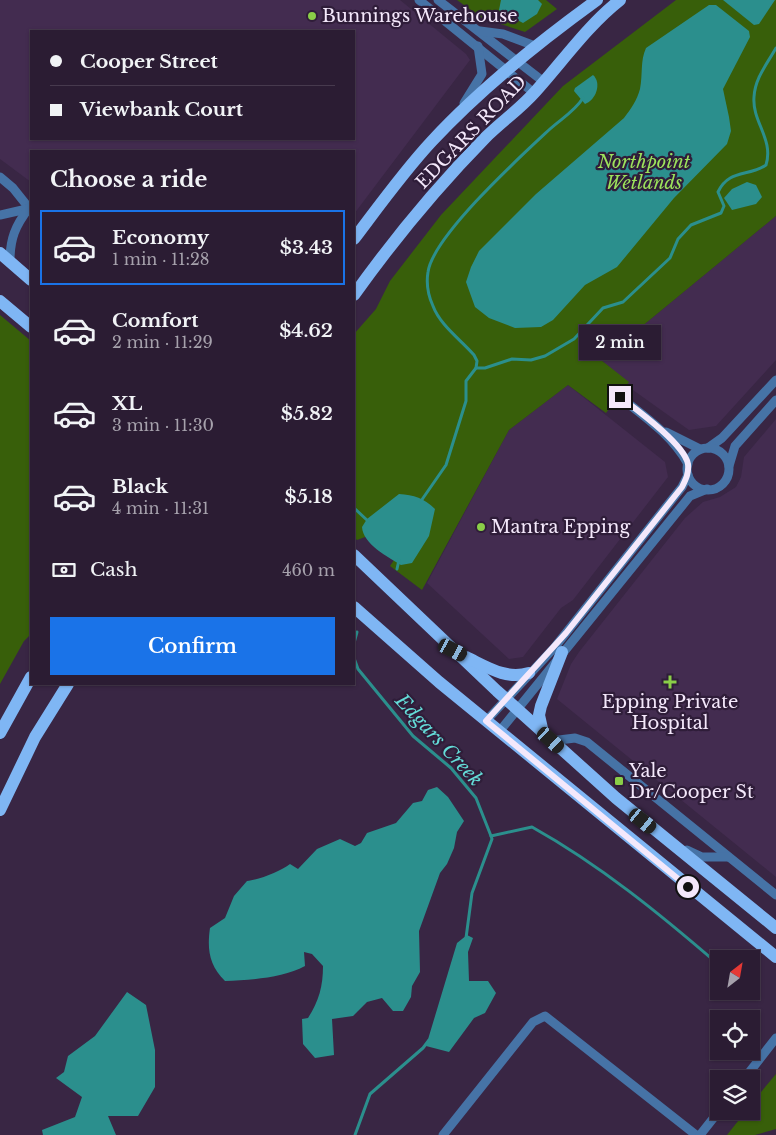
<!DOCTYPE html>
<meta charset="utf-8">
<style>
body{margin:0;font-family:"Libre Baskerville",serif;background:#37293f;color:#f1f3f6;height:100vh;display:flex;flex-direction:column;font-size:19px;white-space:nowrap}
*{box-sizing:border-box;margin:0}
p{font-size:16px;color:#a6a1ac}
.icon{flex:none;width:28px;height:28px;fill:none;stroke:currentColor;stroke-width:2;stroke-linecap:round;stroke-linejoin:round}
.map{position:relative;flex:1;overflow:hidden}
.sheet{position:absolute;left:30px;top:150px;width:325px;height:535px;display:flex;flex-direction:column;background:#2b1c33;border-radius:0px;box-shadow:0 1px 4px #0004,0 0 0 1px #473a4e}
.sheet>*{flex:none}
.top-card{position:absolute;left:30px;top:30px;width:325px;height:110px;border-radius:0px;box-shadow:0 1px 4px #0004,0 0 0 1px #473a4e;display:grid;align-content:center;height:110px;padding:0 20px;background:#2b1c33}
.needle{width:32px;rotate:31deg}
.buttons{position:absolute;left:710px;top:950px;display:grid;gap:10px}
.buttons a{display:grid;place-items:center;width:50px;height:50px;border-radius:0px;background:#2b1c33;box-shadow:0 1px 4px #0004,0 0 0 1px #473a4e;font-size:25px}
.end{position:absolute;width:22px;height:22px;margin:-11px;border:6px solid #f4e8fb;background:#111;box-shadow:0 0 0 2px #111}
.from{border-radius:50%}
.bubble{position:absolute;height:35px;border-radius:0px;background:#2b1c33;box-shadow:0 1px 4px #0004,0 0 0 1px #473a4e;font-size:16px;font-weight:600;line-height:35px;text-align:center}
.car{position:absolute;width:15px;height:30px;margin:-15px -8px;border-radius:6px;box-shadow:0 0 4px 1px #0007;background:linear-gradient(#222 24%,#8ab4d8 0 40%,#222 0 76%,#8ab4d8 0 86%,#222 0)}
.top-card b{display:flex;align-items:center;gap:18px;height:48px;font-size:19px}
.top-card b+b{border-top:1px solid #473a4e}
.top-card i{width:12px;height:12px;background:#f1f3f6}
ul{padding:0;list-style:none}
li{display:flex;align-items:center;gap:15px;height:75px;margin:0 10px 8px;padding:0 10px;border:2px solid transparent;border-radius:0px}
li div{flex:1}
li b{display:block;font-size:19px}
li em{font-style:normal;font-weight:600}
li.current{border-color:#1a73e8}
li>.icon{width:45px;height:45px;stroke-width:1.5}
h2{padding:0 20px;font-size:22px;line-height:60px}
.pay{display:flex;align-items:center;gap:12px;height:55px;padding:0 20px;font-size:19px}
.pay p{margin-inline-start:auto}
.cta{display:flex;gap:10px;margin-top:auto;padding:10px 20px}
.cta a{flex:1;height:58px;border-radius:0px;background:#1a73e8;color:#fff;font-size:20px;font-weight:600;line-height:58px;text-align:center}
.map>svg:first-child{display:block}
</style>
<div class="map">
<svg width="776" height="1135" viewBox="0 0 776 1135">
<rect width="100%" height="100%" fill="#392644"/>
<g fill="#432c50" fill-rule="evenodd">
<path d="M0,0H400L466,54L470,60L354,214V151H31V182L0,159ZM31,31H354V139H31Z"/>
<polygon points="776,216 776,360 716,426 689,430 626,385 628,383 601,360"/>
<polygon points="568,385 665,462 668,477 573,600 561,608 523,657 509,659 427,583 509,430"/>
<polygon points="776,419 776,877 557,699 571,664 579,652 685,518 703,502 720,497 736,487 741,477 744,457"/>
</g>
<g fill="#385f0a">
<polygon points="457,0 546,0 557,9 525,32 482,18"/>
<polygon points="676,0 776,0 776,216 601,360 629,382 606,413 568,385 509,430 422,590 390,566 394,560 395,526 357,540 354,537 354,334 376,309 390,281 441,215 563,86"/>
<polygon points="0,315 31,341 31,634 24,641 0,684"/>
<polygon points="776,1074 776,1129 755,1135 727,1135 746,1111 751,1111 751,1104"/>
</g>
<g fill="#2b8f8d">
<polygon points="501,0 538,0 542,4 537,14 523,23 499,10"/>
<polygon points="723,0 775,0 759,24 754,25"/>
<path d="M709,5H716L749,31L750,37L723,89L729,117L731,131L727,144L674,198L617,267L585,285L553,320L541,327L515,328L489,318L475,307L466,282L471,267L479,251L536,194L624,118C631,109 637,100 640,89C643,74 640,61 646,48Z"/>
<path d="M593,75C602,83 596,100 585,104L574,91L575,88Z"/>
<polygon points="747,182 756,185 762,197 756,204 732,210 724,198 732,189"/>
<path d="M399,494C414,495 424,498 435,509L429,536L412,563L401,565C388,557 363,544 362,527L367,519Z"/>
<path d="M437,787L448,797L464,821L457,832L454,848L447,864L440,873L419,931L420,972L412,986L411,997L403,1011H393L382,998L367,1002L353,1016L332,1019L334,1055L315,1058L303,1044L302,1019L308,1018C319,1001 323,986 323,966L312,954L304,952L305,966C283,978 250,980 225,981C209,965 207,949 210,928L225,918L234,896L247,881C259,880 281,871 290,864L298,869L317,849L340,839L355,846L361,843L367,833L396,823L413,803L422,801L428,790Z"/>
<polygon points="467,935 473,938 468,952 469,981 488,981 496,993 485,1013 474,1018 449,1052 426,1046 457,943"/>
<polygon points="127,992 146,1005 155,1050 155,1087 138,1116 108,1116 116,1135 43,1135 42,1130 75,1117 82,1097 56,1078 64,1072 68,1056 95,1036"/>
</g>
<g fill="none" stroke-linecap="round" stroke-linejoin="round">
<g stroke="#2b8f8d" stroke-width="3">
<path d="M476,368L477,361L474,355C461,340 440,325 433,306C428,295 426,284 428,272C433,236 521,156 550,129C561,119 575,111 583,98"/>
<path d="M421,501L446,465L466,401V381L476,368H485L512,359L531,360L545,356L574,339L603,308L623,302L670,258L678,239L691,225L721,213L724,206L718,192C729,169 748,177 766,165C774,139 752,122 754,97C755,78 767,64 776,48"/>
<polyline points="354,508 368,521"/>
<polyline points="397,569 399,560"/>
<polyline points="354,643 357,632"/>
<polyline points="354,658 358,669 413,736 451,768 476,798 491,836 492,839 472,893 466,938"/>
<path d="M491,836L532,827C600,865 660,914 719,965"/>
<polyline points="355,1135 370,1094 423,1048 429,1040"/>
</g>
<g stroke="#4673a6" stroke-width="9">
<polyline points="419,0 534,93"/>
<polyline points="438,0 544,82"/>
<polyline points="480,31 503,34 535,46"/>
<polyline points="464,103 482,74 478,46"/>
<polyline points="0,177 13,188 29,208"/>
<polyline points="0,215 31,208"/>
<path d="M10,261C10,239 15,226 29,208"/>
<path d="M620,397C645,417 672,435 688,464"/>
<polyline points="666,432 700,449"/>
<polyline points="708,448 722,438 776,380"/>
<circle cx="708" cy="469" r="21"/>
<polyline points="729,466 735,446 776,400"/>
<polyline points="486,721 554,648 682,487 688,475"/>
<polyline points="499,732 690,496 707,489"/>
<polyline points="551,741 575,738 587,742 776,895"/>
<polyline points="687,850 702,857 728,857"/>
<polyline points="744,1079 776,1038"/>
<polyline points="443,1135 533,1022 545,1016 696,1135"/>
<polyline points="700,1135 719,1111"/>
</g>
<g stroke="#7fb6f4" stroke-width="12">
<path d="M354,239C379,206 404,171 432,141C481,88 539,42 597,0"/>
<polyline points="0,253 31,280"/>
<path d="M354,295C394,239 437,187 485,138C501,122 520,109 535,92C563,61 587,26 620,0"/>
<polyline points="0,301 31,327"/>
<polyline points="354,555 497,691 616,798 776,928"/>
<polyline points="354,607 439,682 776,957"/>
<path d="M466,657C487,667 506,680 529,673"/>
<polyline points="0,733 31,677"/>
<polyline points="543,733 539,715 541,706 562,652"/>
<polyline points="0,810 35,737 68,684"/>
</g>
</g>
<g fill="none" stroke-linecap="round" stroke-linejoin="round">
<path stroke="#f4e8fb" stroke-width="6" d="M620,397C637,410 684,444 688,464C689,473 686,479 682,487L566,633L486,721L688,887"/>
</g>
<g fill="#8ace48" stroke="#2f1d39" stroke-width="2">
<circle cx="312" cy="16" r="5"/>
<circle cx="481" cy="527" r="5"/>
<path d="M667.5 674.5h5v5h5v5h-5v5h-5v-5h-5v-5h5z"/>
<rect x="614" y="776" width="10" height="10" rx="2.5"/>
</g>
<g text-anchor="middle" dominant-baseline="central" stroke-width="4.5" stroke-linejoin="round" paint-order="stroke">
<g font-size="18" fill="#f4e8fb" stroke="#2f1d39" text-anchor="start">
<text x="322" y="16">Bunnings Warehouse</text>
<text x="491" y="527">Mantra Epping</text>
<text x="670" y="702" text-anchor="middle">Epping Private<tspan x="670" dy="21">Hospital</tspan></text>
<text x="629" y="771">Yale<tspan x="629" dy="21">Dr/Cooper St</tspan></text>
</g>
<g font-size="18" fill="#f4e8fb" stroke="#2f1d39">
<text transform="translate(471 132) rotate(-46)">EDGARS ROAD</text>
</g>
<g font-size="18" font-style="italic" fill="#9ce25c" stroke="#2f1d39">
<text x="644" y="162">Northpoint<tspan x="644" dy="21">Wetlands</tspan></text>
</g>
<g font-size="19" font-style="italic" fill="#64dcd8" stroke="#2f1d39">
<text transform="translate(439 740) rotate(47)">Edgars Creek</text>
</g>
</g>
</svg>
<div class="buttons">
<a><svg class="needle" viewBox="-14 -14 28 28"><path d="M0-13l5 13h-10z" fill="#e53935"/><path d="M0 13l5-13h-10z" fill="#a6a1ac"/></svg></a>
<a><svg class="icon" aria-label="locate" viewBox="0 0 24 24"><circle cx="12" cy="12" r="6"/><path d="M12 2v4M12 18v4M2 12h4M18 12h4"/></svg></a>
<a><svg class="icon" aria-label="layers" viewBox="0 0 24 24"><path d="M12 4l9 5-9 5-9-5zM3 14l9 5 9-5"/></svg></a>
</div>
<i class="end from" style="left:688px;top:887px"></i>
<i class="end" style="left:620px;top:397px"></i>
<div class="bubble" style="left:579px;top:325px;width:82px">2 min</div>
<i class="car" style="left:453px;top:650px;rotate:118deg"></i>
<i class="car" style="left:551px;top:740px;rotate:132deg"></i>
<i class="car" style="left:643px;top:821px;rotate:129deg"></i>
<div class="top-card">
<b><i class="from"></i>Cooper Street</b>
<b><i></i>Viewbank Court</b>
</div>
<section class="sheet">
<h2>Choose a ride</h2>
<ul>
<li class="current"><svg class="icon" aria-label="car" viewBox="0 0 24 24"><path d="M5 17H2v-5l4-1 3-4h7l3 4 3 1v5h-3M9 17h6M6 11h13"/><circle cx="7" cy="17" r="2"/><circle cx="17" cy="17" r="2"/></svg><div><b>Economy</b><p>1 min · 11:28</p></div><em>$3.43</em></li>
<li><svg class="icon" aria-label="car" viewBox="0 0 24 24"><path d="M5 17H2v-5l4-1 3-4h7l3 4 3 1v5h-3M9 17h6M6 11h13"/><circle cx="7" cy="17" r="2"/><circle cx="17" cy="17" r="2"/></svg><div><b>Comfort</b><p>2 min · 11:29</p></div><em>$4.62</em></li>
<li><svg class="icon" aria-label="car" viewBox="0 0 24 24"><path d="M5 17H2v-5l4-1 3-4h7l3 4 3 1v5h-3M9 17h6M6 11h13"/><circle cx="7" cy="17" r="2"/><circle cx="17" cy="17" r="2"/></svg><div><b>XL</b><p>3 min · 11:30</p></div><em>$5.82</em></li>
<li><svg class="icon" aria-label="car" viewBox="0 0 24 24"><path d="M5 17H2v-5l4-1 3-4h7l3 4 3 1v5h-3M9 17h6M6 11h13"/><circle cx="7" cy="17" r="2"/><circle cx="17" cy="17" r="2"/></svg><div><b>Black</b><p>4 min · 11:31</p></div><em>$5.18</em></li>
</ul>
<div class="pay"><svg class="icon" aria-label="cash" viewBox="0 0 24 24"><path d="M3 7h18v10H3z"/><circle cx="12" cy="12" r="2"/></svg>Cash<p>460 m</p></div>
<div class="cta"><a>Confirm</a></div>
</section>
</div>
